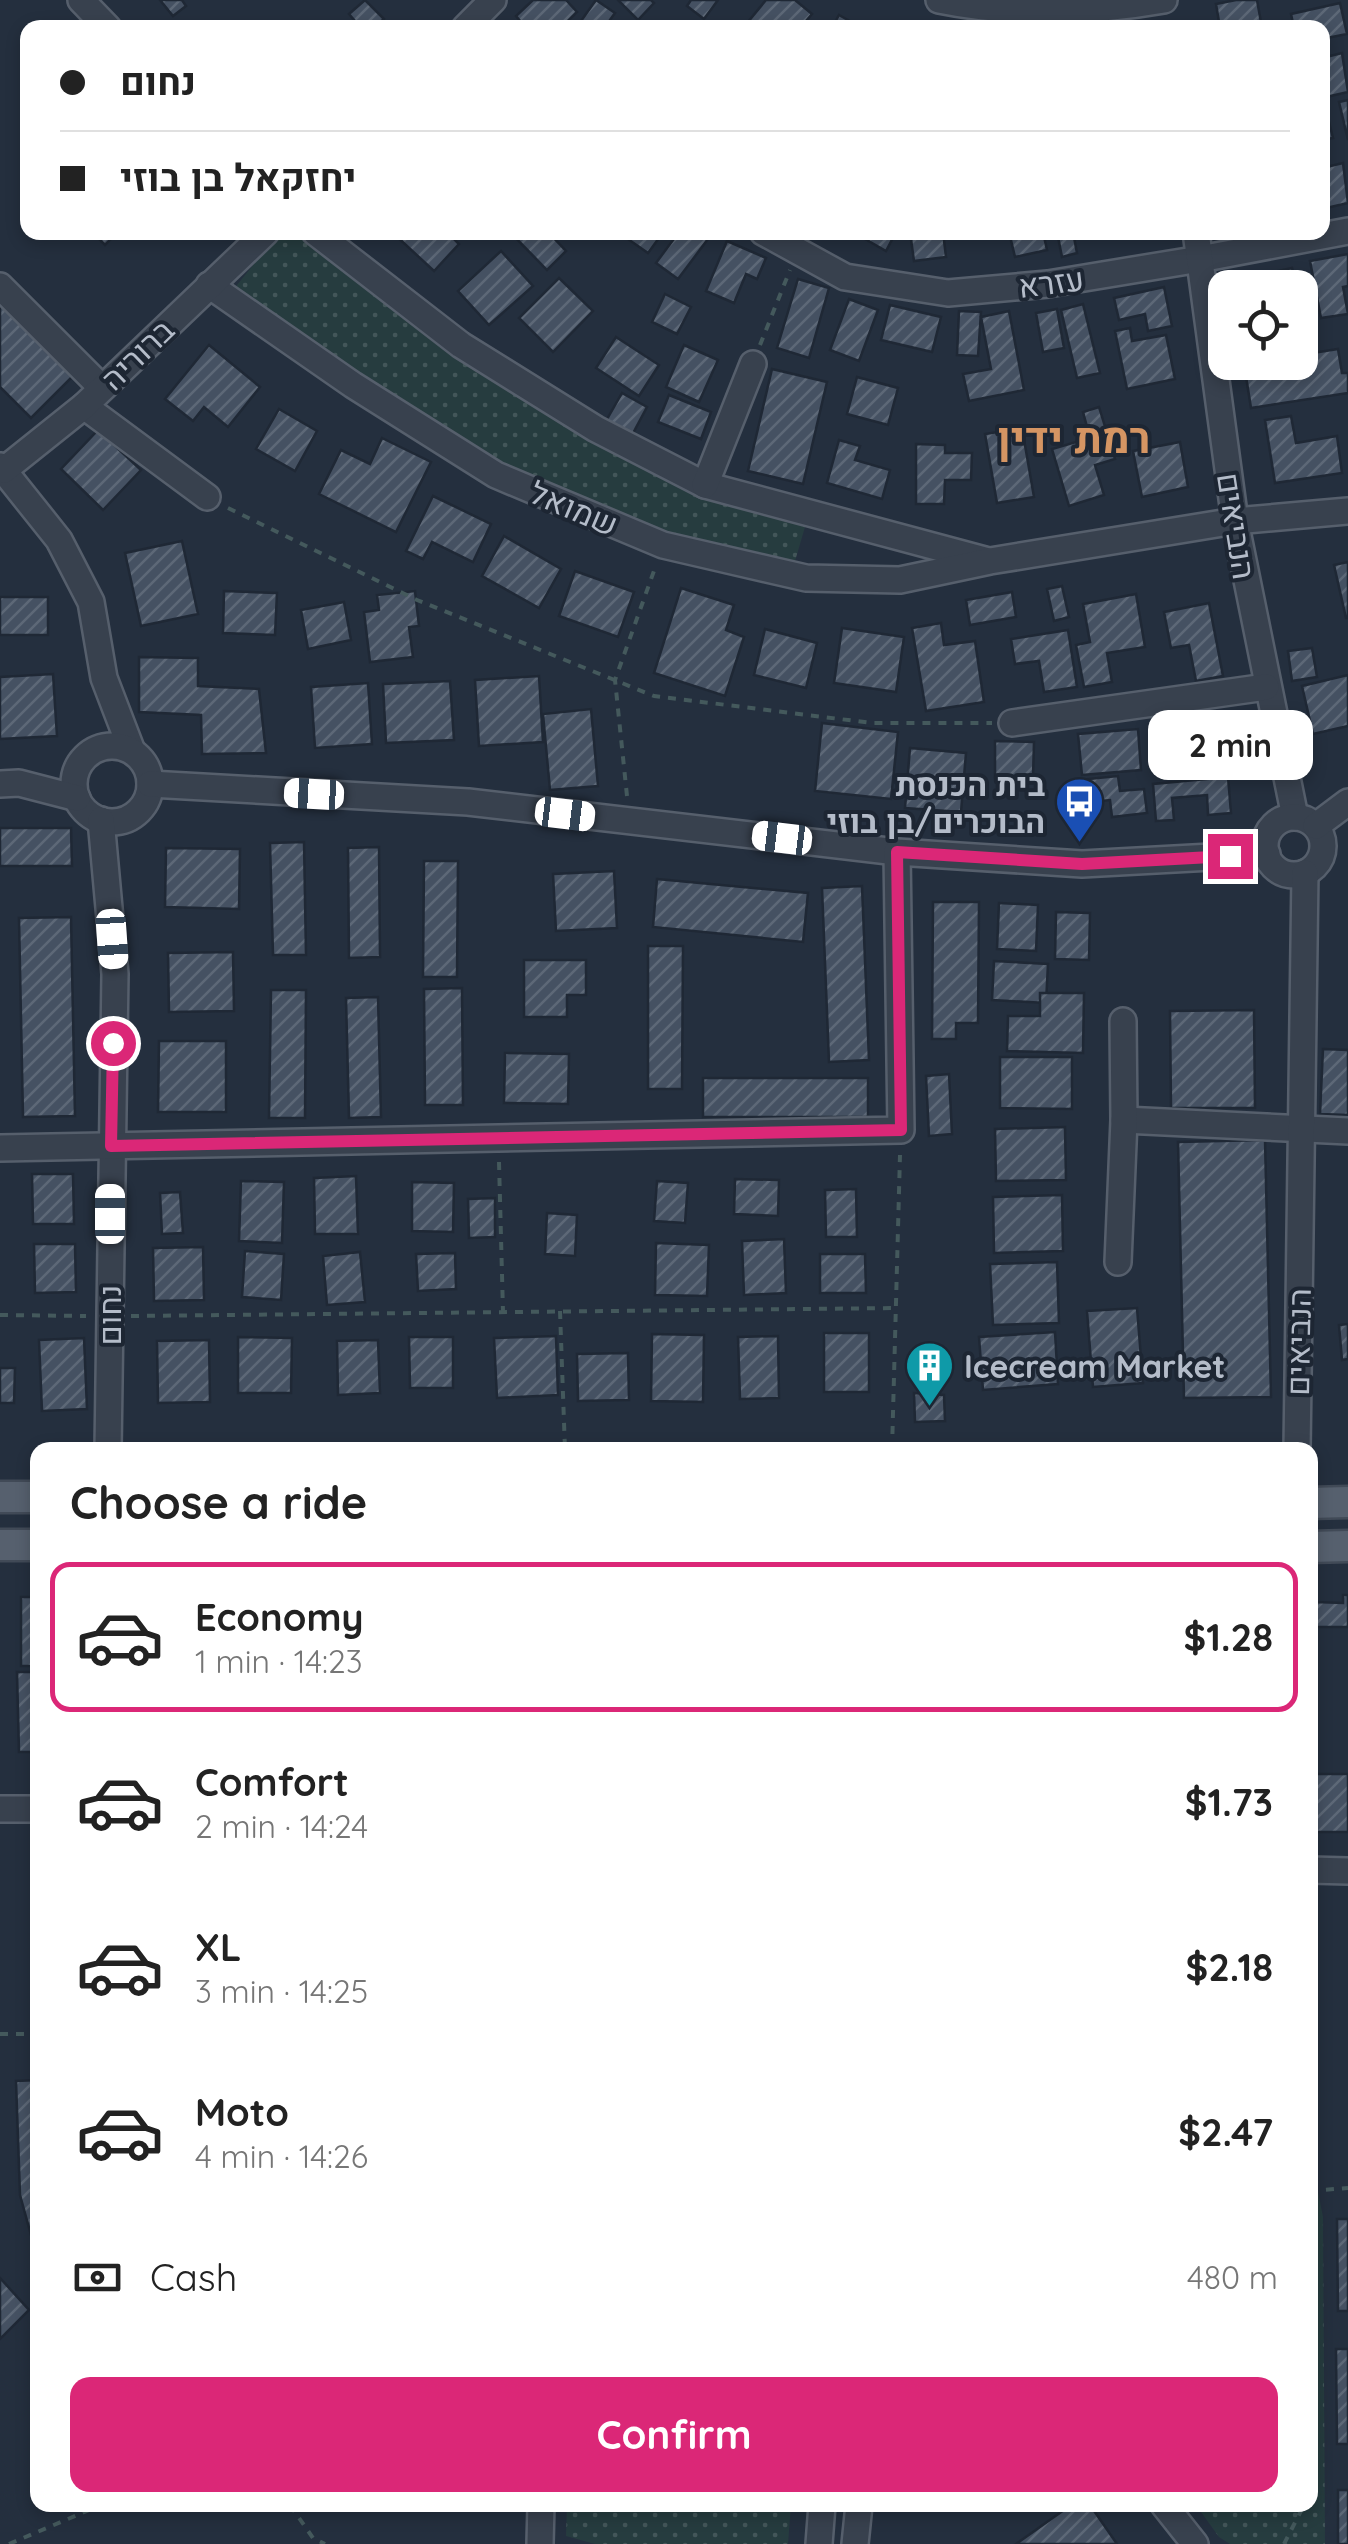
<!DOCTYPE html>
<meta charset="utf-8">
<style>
body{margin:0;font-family:Quicksand,Heebo,sans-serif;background:#f2f2f2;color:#222;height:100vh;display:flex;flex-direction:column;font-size:38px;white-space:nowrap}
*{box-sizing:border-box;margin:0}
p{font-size:32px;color:#767676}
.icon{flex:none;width:55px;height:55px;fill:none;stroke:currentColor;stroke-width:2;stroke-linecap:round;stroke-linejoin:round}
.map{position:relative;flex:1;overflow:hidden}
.panel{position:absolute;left:30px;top:1442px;width:1288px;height:1070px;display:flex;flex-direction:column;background:#fff;border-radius:20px;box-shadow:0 5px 15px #0003}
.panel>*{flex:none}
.guide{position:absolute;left:20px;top:20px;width:1310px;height:220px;border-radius:20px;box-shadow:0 5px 15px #0003;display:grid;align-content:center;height:220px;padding:0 40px;background:#fff}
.buttons{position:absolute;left:1208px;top:270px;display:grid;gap:20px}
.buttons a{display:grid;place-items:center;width:110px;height:110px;border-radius:20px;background:#fff;box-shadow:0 5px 15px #0003;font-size:50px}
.end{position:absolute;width:45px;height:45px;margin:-22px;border:12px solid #db2777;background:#fff;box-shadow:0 0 0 5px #fff}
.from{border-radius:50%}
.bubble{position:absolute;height:70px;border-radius:20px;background:#fff;box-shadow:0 5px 15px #0003;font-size:32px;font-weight:800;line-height:70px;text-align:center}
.car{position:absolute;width:30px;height:60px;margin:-30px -15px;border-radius:12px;box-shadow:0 0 8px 2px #0007;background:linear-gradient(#fff 24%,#345 0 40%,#fff 0 76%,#345 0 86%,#fff 0)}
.guide b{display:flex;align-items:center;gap:35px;height:95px;font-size:38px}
.guide b+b{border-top:2px solid #e0e0e0}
.guide i{width:25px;height:25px;background:#222}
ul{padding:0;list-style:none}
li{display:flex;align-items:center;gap:30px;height:150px;margin:0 20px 15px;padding:0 20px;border:5px solid transparent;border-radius:20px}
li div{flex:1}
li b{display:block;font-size:38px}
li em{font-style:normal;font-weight:800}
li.current{border-color:#db2777}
li>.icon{width:90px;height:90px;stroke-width:1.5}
h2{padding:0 40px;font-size:45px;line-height:120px}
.pay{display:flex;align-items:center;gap:25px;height:110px;padding:0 40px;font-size:38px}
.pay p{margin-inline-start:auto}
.action{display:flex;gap:20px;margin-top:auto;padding:20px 40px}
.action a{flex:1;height:115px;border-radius:20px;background:#db2777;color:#fff;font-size:40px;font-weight:800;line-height:115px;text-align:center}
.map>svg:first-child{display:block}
</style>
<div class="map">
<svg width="1348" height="2544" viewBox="0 0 1348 2544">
<defs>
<pattern id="green-dots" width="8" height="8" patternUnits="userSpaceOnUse" patternTransform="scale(2.5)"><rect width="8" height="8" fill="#263c3f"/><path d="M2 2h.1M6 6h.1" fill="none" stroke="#435659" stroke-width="1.8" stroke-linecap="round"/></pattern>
<pattern id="building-hatch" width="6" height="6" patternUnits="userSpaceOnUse" patternTransform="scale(2.5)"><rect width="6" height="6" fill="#455162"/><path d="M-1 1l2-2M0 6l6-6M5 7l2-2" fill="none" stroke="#5d6877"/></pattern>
</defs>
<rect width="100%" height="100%" fill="#242f3e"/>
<g fill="url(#green-dots)">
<polygon points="279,233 300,233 429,330 678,480 807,520 793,568 717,551 517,480 233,290"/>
<polygon points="1310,2151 1323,2217 1325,2544 1230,2544 1219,2537 1196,2505 1310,2505"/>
<polygon points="567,2505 791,2505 788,2544 595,2544 566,2536"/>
</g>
<g fill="url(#building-hatch)" stroke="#1f2835" stroke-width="2.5">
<polygon points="160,0 182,0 186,6 173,16"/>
<polygon points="365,0 384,19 373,28 361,28 349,14"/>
<polygon points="533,0 566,0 577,12 561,28 526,28 516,16"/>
<polygon points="596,0 615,13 604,28 576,28"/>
<polygon points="618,0 651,0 654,3 638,20"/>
<polygon points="691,0 718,0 704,19 687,6"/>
<polygon points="766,0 795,0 812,14 800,28 743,28"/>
<polygon points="1236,0 1257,0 1262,28 1220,28 1216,4"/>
<polygon points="1340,3 1347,34 1322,39 1322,28 1294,28 1291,14"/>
<polygon points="839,15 862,28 832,28"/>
<polygon points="1342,53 1348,92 1322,98 1322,58"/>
<polygon points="1348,100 1348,140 1339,102"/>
<polygon points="1325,106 1333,138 1322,140 1322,107"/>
<polygon points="1343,163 1348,203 1322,209 1322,168"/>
<polygon points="92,232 118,232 105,245"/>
<polygon points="447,232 459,244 434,271 393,233"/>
<polygon points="510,232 548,232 566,251 547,270"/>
<polygon points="628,232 651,232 659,238 648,253 625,237"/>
<polygon points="679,232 700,232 708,239 678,279 656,263"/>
<polygon points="853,232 896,232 886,251"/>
<polygon points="910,232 943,232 946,257 914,261"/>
<polygon points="1009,232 1043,232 1047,250 1015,257"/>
<polygon points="1057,232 1073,232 1077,253 1062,257"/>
<polygon points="727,241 766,258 757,279 746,274 734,303 706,291"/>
<polygon points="501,251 533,286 489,325 458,291"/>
<polygon points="1348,254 1348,286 1343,287 1348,314 1321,318 1310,261"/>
<polygon points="1292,268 1297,288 1249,288 1247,278"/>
<polygon points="559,278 593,311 553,352 519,318"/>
<polygon points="798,279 829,288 809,358 777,348"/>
<polygon points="1164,287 1172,326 1148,331 1145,314 1119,320 1114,298"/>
<polygon points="665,294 691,307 677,334 652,322"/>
<polygon points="849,299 878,310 859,361 830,350"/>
<polygon points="0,304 73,376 31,418 0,387"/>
<polygon points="1083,304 1100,373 1077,378 1061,310"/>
<polygon points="890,305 941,317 932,352 881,340"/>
<polygon points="1057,309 1064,348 1043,352 1036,313"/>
<polygon points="959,311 981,312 978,356 957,355"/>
<polygon points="1009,311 1024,390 969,401 963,374 991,369 981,317"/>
<polygon points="1130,328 1132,341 1166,335 1175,379 1127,389 1115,331"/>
<polygon points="616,337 659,365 639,396 596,368"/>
<polygon points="209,345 260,387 228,427 204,407 193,421 165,399"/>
<polygon points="684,345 718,360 699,402 666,387"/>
<polygon points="1338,349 1342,373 1348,373 1348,393 1251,408 1244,364 1300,362 1300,355"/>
<polygon points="772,369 827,382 803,484 748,471"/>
<polygon points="857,377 898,388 888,425 847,414"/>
<polygon points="622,393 647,407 632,435 606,421"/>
<polygon points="669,395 711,412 701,439 658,422"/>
<polygon points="1099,407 1115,459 1095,465 1104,495 1069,506 1052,449 1090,438 1083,412"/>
<polygon points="279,409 317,431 295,471 256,449"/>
<polygon points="1291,416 1296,443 1337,436 1342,473 1275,483 1265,420"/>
<polygon points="1022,428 1034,497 997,503 985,434"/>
<polygon points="98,430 141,470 103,510 61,469"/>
<polygon points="382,438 431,462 396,532 319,494 341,450 370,464"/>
<polygon points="839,440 860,446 855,460 890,470 882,499 827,483"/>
<polygon points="1180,442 1188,487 1142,497 1133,451"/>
<polygon points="916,444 945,445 945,453 972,453 971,480 945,480 944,504 916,504"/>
<polygon points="433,496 491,524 473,562 432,542 423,559 406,551"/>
<polygon points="504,536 561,569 539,608 482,576"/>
<polygon points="182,541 198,614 141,626 125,553"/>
<polygon points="1348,562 1348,618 1346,618 1334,565"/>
<polygon points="575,571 634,592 618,637 559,616"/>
<polygon points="1062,586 1069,617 1054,621 1047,589"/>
<polygon points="681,588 734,605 726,630 744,637 725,696 654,673"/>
<polygon points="224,591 277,593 275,635 223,633"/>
<polygon points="415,591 419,626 409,627 413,657 370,662 364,612 379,610 377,595"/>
<polygon points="1012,592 1016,617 970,625 966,600"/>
<polygon points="1136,594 1145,647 1107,653 1112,682 1084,687 1076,645 1090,642 1083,604"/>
<rect x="0" y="597" width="48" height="38"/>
<polygon points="344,602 351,640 308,649 301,610"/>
<polygon points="1209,603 1223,676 1196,681 1189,645 1171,648 1164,612"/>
<polygon points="941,623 944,645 975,641 984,702 926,711 912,628"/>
<polygon points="842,628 904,637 896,692 834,683"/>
<polygon points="765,629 817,643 806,688 754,675"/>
<polygon points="1068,630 1077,687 1044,692 1039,661 1015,664 1011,639"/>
<polygon points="1312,648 1317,677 1292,681 1288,651"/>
<polygon points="139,657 198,658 198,686 259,689 266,753 202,754 201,715 139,712"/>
<polygon points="53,674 57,736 0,739 0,677"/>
<polygon points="1348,675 1348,726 1313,734 1302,686"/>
<polygon points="539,676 543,742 479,746 475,680"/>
<polygon points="450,681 454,740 386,743 383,684"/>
<polygon points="368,683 372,744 315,748 311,687"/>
<polygon points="591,709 598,786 550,790 543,714"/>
<polygon points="822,723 898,732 891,799 815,791"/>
<polygon points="1138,729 1141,770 1082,775 1078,734"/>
<polygon points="995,741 1034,742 1033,777 995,777"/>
<polygon points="1160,744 1229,746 1229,768 1159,766"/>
<polygon points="910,748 966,753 961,812 905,808"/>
<polygon points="1118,776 1120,791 1144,789 1147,813 1112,817 1110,800 1081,803 1078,780"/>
<polygon points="1228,777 1231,813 1208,815 1207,795 1172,798 1174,820 1156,821 1153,784"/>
<polygon points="0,828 71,828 72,866 0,866"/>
<polygon points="304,842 306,955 273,955 270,843"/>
<polygon points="379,847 380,957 349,958 348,848"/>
<polygon points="166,848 240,849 239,909 165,907"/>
<polygon points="424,861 458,861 457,977 423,977"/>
<polygon points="614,871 617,928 556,931 553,874"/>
<polygon points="657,879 808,893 803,942 653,927"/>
<polygon points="862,886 869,1060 829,1062 822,888"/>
<polygon points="933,902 979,902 978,1023 956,1023 956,1039 932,1039"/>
<polygon points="999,903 1038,905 1036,951 997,949"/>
<polygon points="1056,912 1090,913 1089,960 1055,959"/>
<polygon points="71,917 75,1116 23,1117 19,918"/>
<polygon points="648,946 683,946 682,1089 648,1089"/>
<polygon points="233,952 234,1011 169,1012 168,953"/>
<polygon points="524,960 586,960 586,995 567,995 567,1017 524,1017"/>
<polygon points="994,961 1048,964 1046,1003 992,1000"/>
<polygon points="462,988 463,1105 425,1105 424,989"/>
<polygon points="271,990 306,990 305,1118 269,1118"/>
<polygon points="1040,993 1084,993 1083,1053 1007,1051 1008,1016 1040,1016"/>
<polygon points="378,997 381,1117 349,1118 346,998"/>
<polygon points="1254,1010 1255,1108 1171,1108 1170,1011"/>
<polygon points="159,1041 226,1041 226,1112 158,1112"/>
<polygon points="1323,1049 1348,1050 1348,1115 1320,1114"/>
<polygon points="505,1053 569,1054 568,1104 504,1103"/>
<polygon points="1000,1057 1072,1057 1072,1109 1000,1108"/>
<polygon points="949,1074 952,1134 929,1136 926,1076"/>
<rect x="703" y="1078" width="165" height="39"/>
<polygon points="1065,1127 1066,1180 996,1181 995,1129"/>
<polygon points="1265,1140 1271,1397 1184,1398 1178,1142"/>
<polygon points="32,1174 73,1174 74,1224 33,1224"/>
<polygon points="356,1176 358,1234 315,1234 314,1178"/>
<polygon points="735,1179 779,1180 778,1216 734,1214"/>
<polygon points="241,1181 284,1182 282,1243 239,1241"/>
<polygon points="657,1181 688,1183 685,1223 654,1221"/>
<polygon points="412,1182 454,1183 453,1232 412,1231"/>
<polygon points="856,1189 857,1237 826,1237 825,1190"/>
<polygon points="180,1192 183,1233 162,1234 160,1193"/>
<polygon points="1062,1195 1063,1251 994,1253 993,1197"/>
<polygon points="495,1198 495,1237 469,1238 468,1199"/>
<polygon points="547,1213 577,1215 575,1256 545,1254"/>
<polygon points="784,1239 786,1293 744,1295 742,1241"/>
<polygon points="656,1243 709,1245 707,1296 655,1295"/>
<polygon points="34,1244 75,1244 76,1292 35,1293"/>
<polygon points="203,1247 204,1300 154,1301 153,1248"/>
<polygon points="245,1251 284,1254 281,1300 242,1297"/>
<polygon points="360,1252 365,1302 327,1305 323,1256"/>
<polygon points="455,1253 456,1289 418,1291 416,1254"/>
<polygon points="820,1254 865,1254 866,1293 820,1293"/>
<polygon points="1057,1262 1059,1323 993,1325 990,1264"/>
<polygon points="1137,1308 1143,1383 1093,1387 1087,1311"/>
<polygon points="1348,1324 1348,1359 1342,1360 1339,1325"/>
<polygon points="1055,1332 1058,1384 983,1390 979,1337"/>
<rect x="824" y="1333" width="45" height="59"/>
<polygon points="652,1334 704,1335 703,1402 651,1401"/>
<polygon points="556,1336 558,1395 497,1398 494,1338"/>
<polygon points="778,1336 779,1398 740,1399 738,1337"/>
<polygon points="238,1337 292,1338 291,1393 238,1393"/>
<polygon points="409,1337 453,1337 453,1388 410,1388"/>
<polygon points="84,1338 87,1409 42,1411 39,1340"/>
<polygon points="209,1340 210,1402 158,1403 157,1341"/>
<polygon points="378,1340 380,1393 338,1395 337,1341"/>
<polygon points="628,1353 629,1400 578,1401 577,1354"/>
<polygon points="0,1368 15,1368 14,1403 0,1403"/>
<polygon points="914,1393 944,1395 945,1421 915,1422"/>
<polygon points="1343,1595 1348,1595 1348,1627 1315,1627 1315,1602 1343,1603"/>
<rect x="21" y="1597" width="17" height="69"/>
<polygon points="17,1672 38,1672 38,1752 19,1752"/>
<rect x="1310" y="1774" width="38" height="58"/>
<polygon points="38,2080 38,2233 31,2235 20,2195 16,2081"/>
<polygon points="1337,2219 1348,2219 1348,2311 1338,2311"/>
<polygon points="0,2278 29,2310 0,2339"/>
<polygon points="1336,2349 1348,2349 1348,2444 1337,2444"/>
<rect x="1338" y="2490" width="10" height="54"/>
<polygon points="1071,2505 1090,2505 1117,2544 1016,2544"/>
</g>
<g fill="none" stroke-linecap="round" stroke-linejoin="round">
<defs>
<g id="minor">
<polyline points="81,0 108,28"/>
<path d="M939,0C1013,15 1090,13 1164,0"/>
<polyline points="465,28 493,0"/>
<polyline points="315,232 461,345 596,429 705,485 985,560"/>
<polyline points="763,232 845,277 948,293 1048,284 1200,259 1348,231"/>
<polyline points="1196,232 1235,521 1295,817"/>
<polyline points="209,285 353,385 496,475 663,545 806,578 900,580 990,561 1235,521 1348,511"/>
<polyline points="0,286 102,388"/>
<polyline points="84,406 207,497"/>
<polyline points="0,466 59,540 91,602 104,678 132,751"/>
<polyline points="4,470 84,406 266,232"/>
<polyline points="705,485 753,364"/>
<polyline points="1012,723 1266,687"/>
<circle cx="112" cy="784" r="38"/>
<polyline points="0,784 19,783 77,798"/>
<polyline points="150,784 468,802 897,852 1082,864 1267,854"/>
<circle cx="1294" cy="846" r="29"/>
<polyline points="101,820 115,974 108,1450"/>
<polyline points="1316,826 1348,802"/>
<polyline points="1124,1120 1348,1131"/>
<polyline points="0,1148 901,1130 897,852"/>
<polyline points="1118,1262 1124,1120 1123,1021"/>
<polyline points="1297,1450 1305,873"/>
<polyline points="0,1809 38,1809"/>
<polyline points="1310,1870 1348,1871"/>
<polyline points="1164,2505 1195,2544"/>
<polyline points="540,2544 541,2505"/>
<polyline points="819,2544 822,2505"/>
<polyline points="855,2544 859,2505"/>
</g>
<g id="major">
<polyline points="0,1497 38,1497"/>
<polyline points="1310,1503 1348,1502"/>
<polyline points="0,1545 38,1545"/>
<polyline points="1310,1547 1348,1546"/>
</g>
</defs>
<use href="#minor" stroke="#565f6c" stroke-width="30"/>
<use href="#major" stroke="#414a57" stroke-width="35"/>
<g stroke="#44595c" stroke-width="4" stroke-dasharray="8 8" stroke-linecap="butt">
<polyline points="760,345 790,270"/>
<polyline points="228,508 417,600 654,696 872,723 992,723"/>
<polyline points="627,796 615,680 655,568"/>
<polyline points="499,1162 503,1312"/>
<polyline points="560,1311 565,1450"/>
<polyline points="0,1315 86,1316"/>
<polyline points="131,1316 896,1308"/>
<polyline points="892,1450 900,1155"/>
<polyline points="0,2034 38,2034"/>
<polyline points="1310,2191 1348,2188"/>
<polyline points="143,2505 223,2510 231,2505"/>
<polyline points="290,2505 313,2538 325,2544"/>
<polyline points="9,2544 101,2505"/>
<polyline points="1284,2544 1304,2505"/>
</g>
<use href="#minor" stroke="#38414e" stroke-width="25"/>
<use href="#major" stroke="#56606e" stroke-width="30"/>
</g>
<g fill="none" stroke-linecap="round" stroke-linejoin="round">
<polyline stroke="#db2777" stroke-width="12" points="113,1043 111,1146 901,1130 897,852 1082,864 1230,856"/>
</g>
<defs>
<symbol id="bus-pin" viewBox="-11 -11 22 30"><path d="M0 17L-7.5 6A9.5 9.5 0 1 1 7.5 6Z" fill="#1a4fb4" stroke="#1d2633"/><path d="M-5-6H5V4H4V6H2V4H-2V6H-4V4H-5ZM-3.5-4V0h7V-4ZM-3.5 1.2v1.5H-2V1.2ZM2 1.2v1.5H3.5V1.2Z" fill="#fff"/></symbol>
<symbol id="building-pin" viewBox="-11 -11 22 30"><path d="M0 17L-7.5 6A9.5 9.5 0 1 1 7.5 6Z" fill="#0f9aa8" stroke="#1d2633"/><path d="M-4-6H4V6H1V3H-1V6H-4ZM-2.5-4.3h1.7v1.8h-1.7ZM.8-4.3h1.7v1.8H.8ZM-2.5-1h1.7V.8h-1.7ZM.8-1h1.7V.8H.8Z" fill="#fff"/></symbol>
</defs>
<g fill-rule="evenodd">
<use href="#bus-pin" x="1052" y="774" width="55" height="75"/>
<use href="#building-pin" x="902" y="1338" width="55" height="75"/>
</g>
<g text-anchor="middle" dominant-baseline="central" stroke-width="8" stroke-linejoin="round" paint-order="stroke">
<g font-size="32" fill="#b4bcc9" stroke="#1d2633">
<text transform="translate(1051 282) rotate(-7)">עזרא</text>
<text transform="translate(137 354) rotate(-44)">ברוריה</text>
<text transform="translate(574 508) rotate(23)">שמואל</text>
<text transform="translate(1237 526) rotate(81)">הנביאים</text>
<text transform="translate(109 1315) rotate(-90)">נחום</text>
<text transform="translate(1298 1342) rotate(-89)">הנביאים</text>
</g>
<g font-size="32" font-weight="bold" fill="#b4bcc9" stroke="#1d2633" text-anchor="end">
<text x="1045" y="784">בית הכנסת<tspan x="1045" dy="37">הבוכרים/בן בוזי</tspan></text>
<text x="964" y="1366" text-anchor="start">Icecream Market</text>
</g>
<g font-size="42" font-weight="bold" fill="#d59563" stroke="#1d2633">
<text x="1074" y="437">רמת ידין</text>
</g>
</g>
</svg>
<div class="buttons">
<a><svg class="icon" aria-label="locate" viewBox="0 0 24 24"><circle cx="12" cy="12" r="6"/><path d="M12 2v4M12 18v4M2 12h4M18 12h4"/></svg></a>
</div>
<i class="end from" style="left:113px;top:1043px"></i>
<i class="end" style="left:1230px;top:856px"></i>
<div class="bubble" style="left:1148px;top:710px;width:165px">2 min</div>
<i class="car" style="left:314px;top:794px;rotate:273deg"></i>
<i class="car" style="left:565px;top:814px;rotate:97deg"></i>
<i class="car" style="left:782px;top:838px;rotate:277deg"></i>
<i class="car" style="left:112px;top:939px;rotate:176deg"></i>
<i class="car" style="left:110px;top:1214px;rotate:0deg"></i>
<div class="guide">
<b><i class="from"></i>נחום</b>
<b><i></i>יחזקאל בן בוזי</b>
</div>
<section class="panel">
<h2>Choose a ride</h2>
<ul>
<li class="current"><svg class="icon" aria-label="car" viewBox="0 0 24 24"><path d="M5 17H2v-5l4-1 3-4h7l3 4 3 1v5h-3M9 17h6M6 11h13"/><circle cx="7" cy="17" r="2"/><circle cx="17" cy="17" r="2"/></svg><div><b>Economy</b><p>1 min · 14:23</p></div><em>$1.28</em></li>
<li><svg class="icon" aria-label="car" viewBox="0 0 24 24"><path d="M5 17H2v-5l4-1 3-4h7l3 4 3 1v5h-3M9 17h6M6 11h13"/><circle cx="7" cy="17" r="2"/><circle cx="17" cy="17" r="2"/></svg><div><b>Comfort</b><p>2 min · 14:24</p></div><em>$1.73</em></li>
<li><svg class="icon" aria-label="car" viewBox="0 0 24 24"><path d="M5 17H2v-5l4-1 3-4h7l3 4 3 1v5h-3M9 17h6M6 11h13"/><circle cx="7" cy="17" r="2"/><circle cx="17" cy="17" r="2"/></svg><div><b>XL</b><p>3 min · 14:25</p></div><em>$2.18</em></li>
<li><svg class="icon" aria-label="car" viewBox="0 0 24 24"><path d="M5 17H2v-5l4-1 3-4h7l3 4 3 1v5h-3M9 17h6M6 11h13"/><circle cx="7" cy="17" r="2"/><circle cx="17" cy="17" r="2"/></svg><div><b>Moto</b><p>4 min · 14:26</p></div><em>$2.47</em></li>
</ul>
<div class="pay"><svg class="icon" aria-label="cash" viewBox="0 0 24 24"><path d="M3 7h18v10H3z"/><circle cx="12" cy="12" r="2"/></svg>Cash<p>480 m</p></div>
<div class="action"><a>Confirm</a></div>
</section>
</div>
